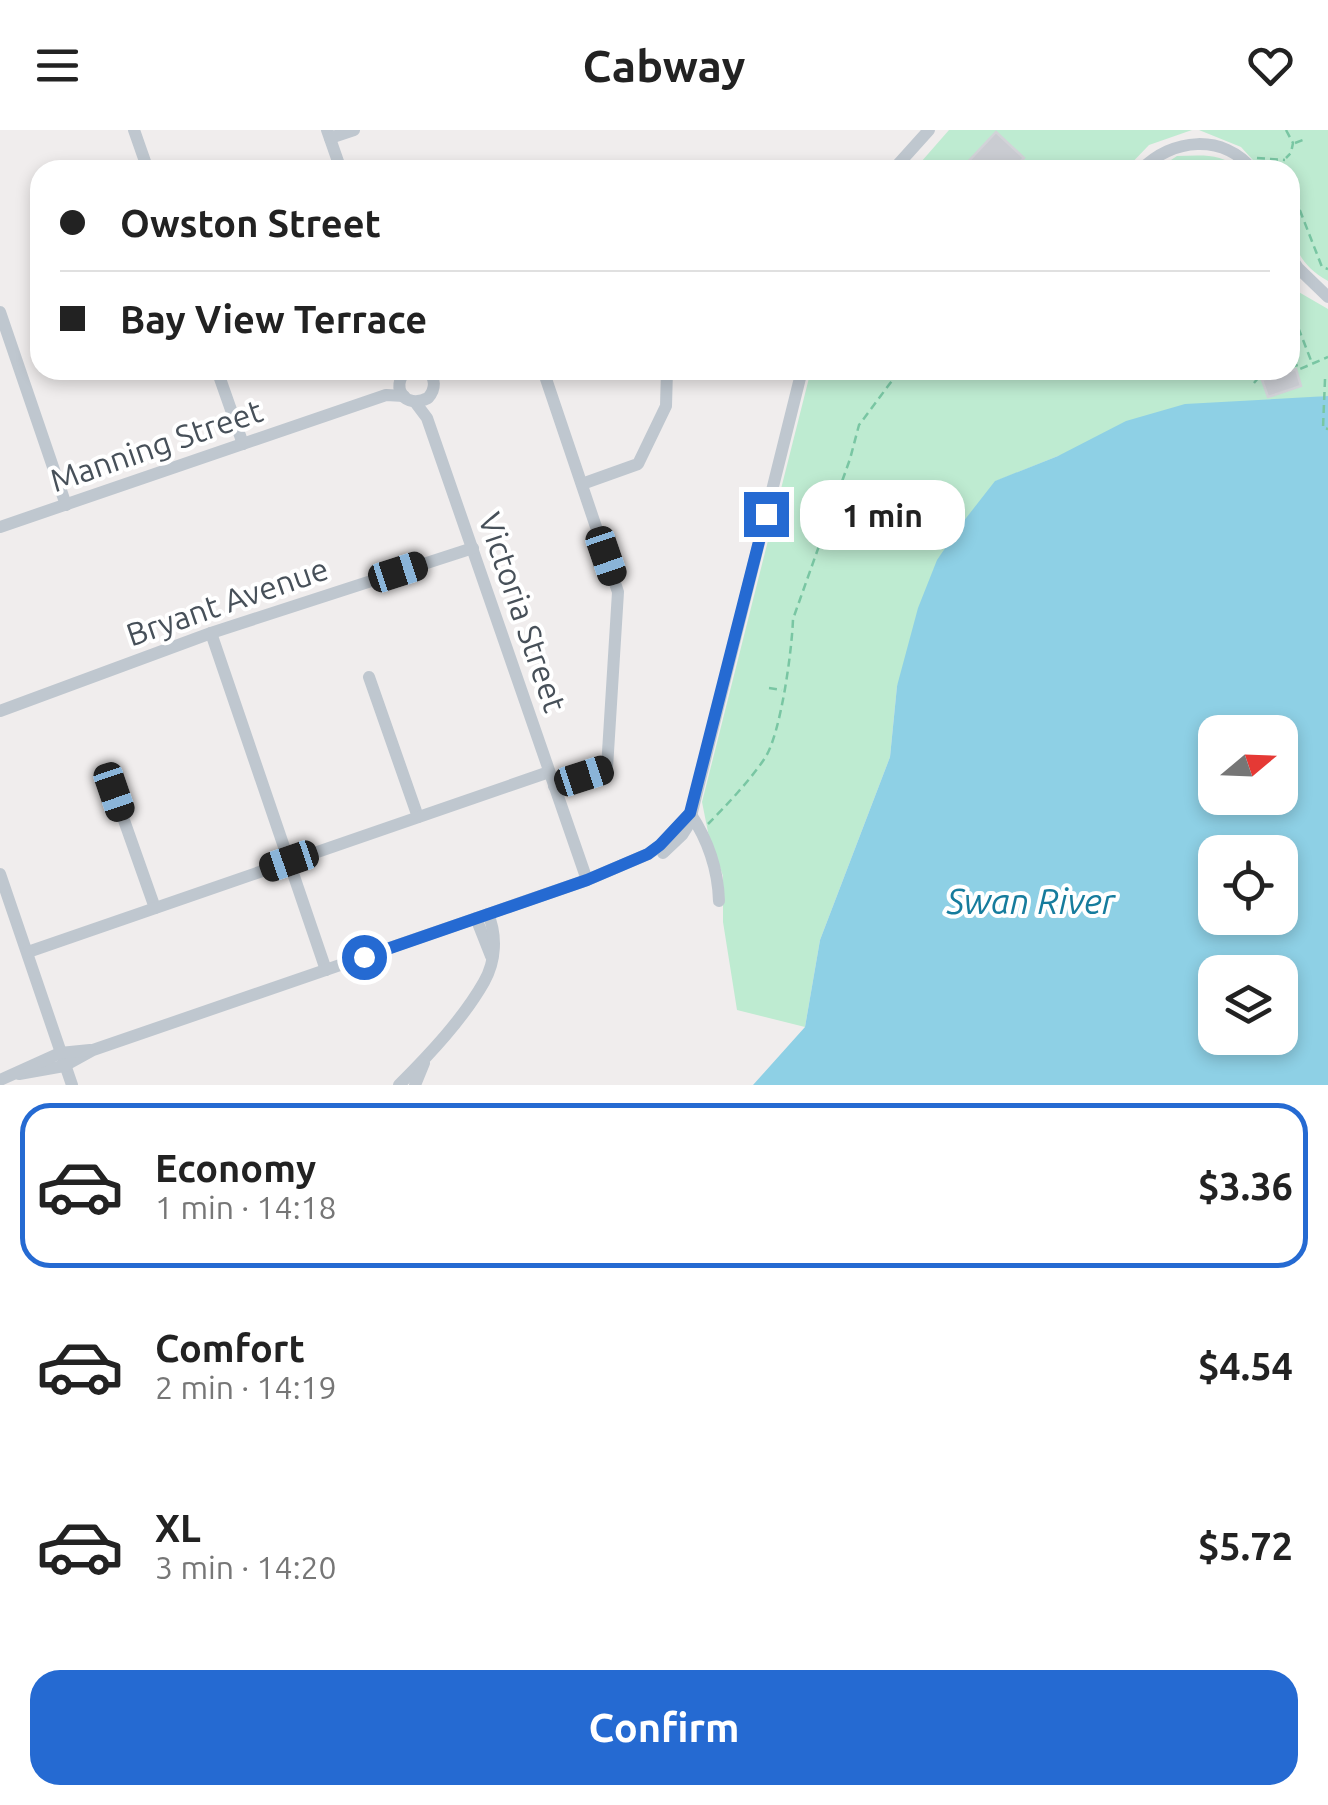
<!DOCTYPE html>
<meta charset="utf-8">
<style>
body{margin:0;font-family:Ubuntu,sans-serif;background:#f6f6f6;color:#222;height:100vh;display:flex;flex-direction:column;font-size:38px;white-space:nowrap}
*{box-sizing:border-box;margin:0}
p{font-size:32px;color:#767676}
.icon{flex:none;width:55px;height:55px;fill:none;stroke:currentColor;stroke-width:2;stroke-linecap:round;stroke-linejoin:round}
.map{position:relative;height:955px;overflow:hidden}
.side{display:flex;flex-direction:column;background:#fff;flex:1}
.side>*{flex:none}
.hud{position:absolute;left:30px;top:30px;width:1270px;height:220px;border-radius:30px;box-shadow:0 5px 15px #0003;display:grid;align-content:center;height:220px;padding:0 30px;background:#fff}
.needle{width:65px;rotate:71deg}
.tools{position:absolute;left:1198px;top:585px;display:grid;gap:20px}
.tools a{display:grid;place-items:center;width:100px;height:100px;border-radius:20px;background:#fff;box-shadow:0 5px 15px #0003;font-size:50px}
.end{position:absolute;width:45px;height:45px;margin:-22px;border:12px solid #256ad2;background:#fff;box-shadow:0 0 0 5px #fff}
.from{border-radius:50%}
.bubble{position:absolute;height:70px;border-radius:30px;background:#fff;box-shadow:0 5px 15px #0003;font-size:32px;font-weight:700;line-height:70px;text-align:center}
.car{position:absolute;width:30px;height:60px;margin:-30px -15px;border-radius:12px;box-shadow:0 0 8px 2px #0007;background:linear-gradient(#222 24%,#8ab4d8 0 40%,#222 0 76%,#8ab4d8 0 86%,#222 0)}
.hud b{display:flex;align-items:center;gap:35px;height:95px;font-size:38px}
.hud b+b{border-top:2px solid #e0e0e0}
.hud i{width:25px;height:25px;background:#222}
ul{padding:18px 0 0;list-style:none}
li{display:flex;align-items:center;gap:30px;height:165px;margin:0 20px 15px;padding:0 10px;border:5px solid transparent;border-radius:30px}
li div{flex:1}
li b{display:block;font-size:38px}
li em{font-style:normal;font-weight:700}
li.current{border-color:#256ad2}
li>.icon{width:90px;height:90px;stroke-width:1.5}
.action{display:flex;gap:20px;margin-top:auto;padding:20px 30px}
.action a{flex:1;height:115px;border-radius:30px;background:#256ad2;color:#fff;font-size:40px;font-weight:700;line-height:115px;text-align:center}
header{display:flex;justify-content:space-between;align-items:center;height:130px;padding:0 30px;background:#fff;font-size:45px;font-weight:700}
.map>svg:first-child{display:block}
</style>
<header><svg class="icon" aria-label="menu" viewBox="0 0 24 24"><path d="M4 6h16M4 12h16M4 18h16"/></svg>Cabway<svg class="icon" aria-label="heart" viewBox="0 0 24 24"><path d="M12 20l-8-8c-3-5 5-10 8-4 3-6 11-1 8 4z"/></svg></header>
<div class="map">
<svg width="1328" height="955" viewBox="0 0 1328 955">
<rect width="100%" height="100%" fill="#f0eded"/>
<g fill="#beebd1">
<polygon points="949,0 1192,0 1149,15 1125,40 914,40"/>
<path d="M1199,0H1328V151C1282,126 1290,84 1290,40H1262L1241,17Z"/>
<path d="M1177,26C1200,26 1222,22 1238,40H1156Z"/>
<polygon points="1290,157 1328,179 1328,266 1308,268 1058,326 996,351 897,556 890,627 820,810 805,897 737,880 723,792 723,746 709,707 702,672 811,240 1290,240"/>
</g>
<path fill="#8ed0e5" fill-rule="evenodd" d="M1328,266V955H753L805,897L820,810L890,627L897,556L918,478L937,430L963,392L995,351L1058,326L1126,291L1185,274ZM1215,602H1280V668H1215ZM1215,722H1280V788H1215ZM1215,842H1280V908H1215Z"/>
<g fill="#caccd2" stroke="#d2d3d8" stroke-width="2.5">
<polygon points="996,2 1024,28 1012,40 971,40 965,35"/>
<polygon points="1296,239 1301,256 1268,267 1262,250"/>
</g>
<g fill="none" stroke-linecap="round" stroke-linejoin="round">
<g stroke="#79c6a3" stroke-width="2.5" stroke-dasharray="8 5" stroke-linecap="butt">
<polyline points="1286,0 1293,13 1291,23 1286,28"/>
<polyline points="1295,13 1303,10"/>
<polyline points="1257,28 1285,30"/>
<polyline points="1290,44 1299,77"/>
<polyline points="1290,84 1299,78 1322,137 1328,139"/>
<polyline points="1290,188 1298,197 1312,233"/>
<polyline points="1290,237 1298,235 1300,239 1328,227"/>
<polyline points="1325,249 1323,298 1328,299"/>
<polyline points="1254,253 1259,247 1282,240"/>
<polyline points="769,558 782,560"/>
<path d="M708,694C726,676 751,649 765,628C781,603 792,520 793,489L850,329L859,295L900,240"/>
</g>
<g stroke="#bfc7cf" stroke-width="12">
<polyline points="134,0 148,40"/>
<polyline points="327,0 341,40"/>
<polyline points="330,8 354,0"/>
<polyline points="893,40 929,0"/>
<path d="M1141,40C1172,8 1223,3 1253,40"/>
<polyline points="1290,126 1298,138 1328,167"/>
<polyline points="0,182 66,375"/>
<polyline points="217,240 243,314"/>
<path d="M406,240C390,259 405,279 428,268C436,259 436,248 427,240"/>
<polyline points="543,240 618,462 607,638 554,656"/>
<polyline points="430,243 447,244 458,240"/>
<polyline points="415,272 427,288 587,750"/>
<polyline points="582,354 638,334 666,276 667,240"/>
<polyline points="0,397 386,265 404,266"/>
<polyline points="211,503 326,840"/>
<polyline points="369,547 418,687"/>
<polyline points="0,581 211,503 473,418"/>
<polyline points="114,662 155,778"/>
<path d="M690,683C708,710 718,738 719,771"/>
<polyline points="663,723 682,705 689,694 802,240"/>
<polyline points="0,744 72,955"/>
<polyline points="476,788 491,826"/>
<polyline points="28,822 549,642"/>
<polyline points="19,944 64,936 93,920 587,750 648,724 661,715 690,683"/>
<polyline points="0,950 60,923 90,920"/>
<path d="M399,955C429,925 463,889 484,852C496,831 497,805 488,784"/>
<polyline points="415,955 424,933"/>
</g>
</g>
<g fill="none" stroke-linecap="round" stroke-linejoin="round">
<polyline stroke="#256ad2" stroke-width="12" points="364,827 587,750 648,724 660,715 690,683 766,384"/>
</g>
<g text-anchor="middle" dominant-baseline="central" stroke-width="8" stroke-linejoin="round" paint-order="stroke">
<g font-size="32" fill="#475059" stroke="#fff">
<text transform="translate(156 315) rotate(-19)">Manning Street</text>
<text transform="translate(227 471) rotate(-19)">Bryant Avenue</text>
<text transform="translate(523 482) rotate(71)">Victoria Street</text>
</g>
<g font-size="35" font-style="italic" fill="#167c9d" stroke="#fff">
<text x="1031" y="771">Swan River</text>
</g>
</g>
</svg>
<div class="tools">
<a><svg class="needle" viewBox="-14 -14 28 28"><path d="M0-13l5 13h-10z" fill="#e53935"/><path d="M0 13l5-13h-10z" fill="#767676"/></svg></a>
<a><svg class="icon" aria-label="locate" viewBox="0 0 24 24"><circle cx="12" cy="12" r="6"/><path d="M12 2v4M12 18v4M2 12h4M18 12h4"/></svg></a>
<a><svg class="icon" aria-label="layers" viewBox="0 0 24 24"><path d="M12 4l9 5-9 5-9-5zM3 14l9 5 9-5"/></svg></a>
</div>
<i class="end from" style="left:364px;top:827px"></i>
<i class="end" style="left:766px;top:384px"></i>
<div class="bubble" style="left:800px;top:350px;width:165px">1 min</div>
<i class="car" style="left:606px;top:426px;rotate:161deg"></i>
<i class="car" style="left:398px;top:442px;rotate:72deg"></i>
<i class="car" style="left:584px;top:646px;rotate:72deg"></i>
<i class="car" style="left:114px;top:662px;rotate:161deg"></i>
<i class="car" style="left:289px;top:731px;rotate:251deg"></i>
<div class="hud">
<b><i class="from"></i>Owston Street</b>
<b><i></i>Bay View Terrace</b>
</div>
</div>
<section class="side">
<ul>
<li class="current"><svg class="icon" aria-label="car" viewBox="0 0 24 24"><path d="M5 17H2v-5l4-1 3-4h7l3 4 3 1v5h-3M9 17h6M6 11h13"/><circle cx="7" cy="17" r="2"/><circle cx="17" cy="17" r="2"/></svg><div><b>Economy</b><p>1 min · 14:18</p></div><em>$3.36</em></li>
<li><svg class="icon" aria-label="car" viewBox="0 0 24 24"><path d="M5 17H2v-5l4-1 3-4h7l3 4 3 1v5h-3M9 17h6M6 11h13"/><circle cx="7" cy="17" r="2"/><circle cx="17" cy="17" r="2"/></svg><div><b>Comfort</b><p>2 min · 14:19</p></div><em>$4.54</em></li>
<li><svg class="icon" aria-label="car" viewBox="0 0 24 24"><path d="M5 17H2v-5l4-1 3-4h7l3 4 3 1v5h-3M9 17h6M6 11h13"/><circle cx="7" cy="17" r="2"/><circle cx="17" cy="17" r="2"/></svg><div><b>XL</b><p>3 min · 14:20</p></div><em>$5.72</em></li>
</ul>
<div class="action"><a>Confirm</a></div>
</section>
